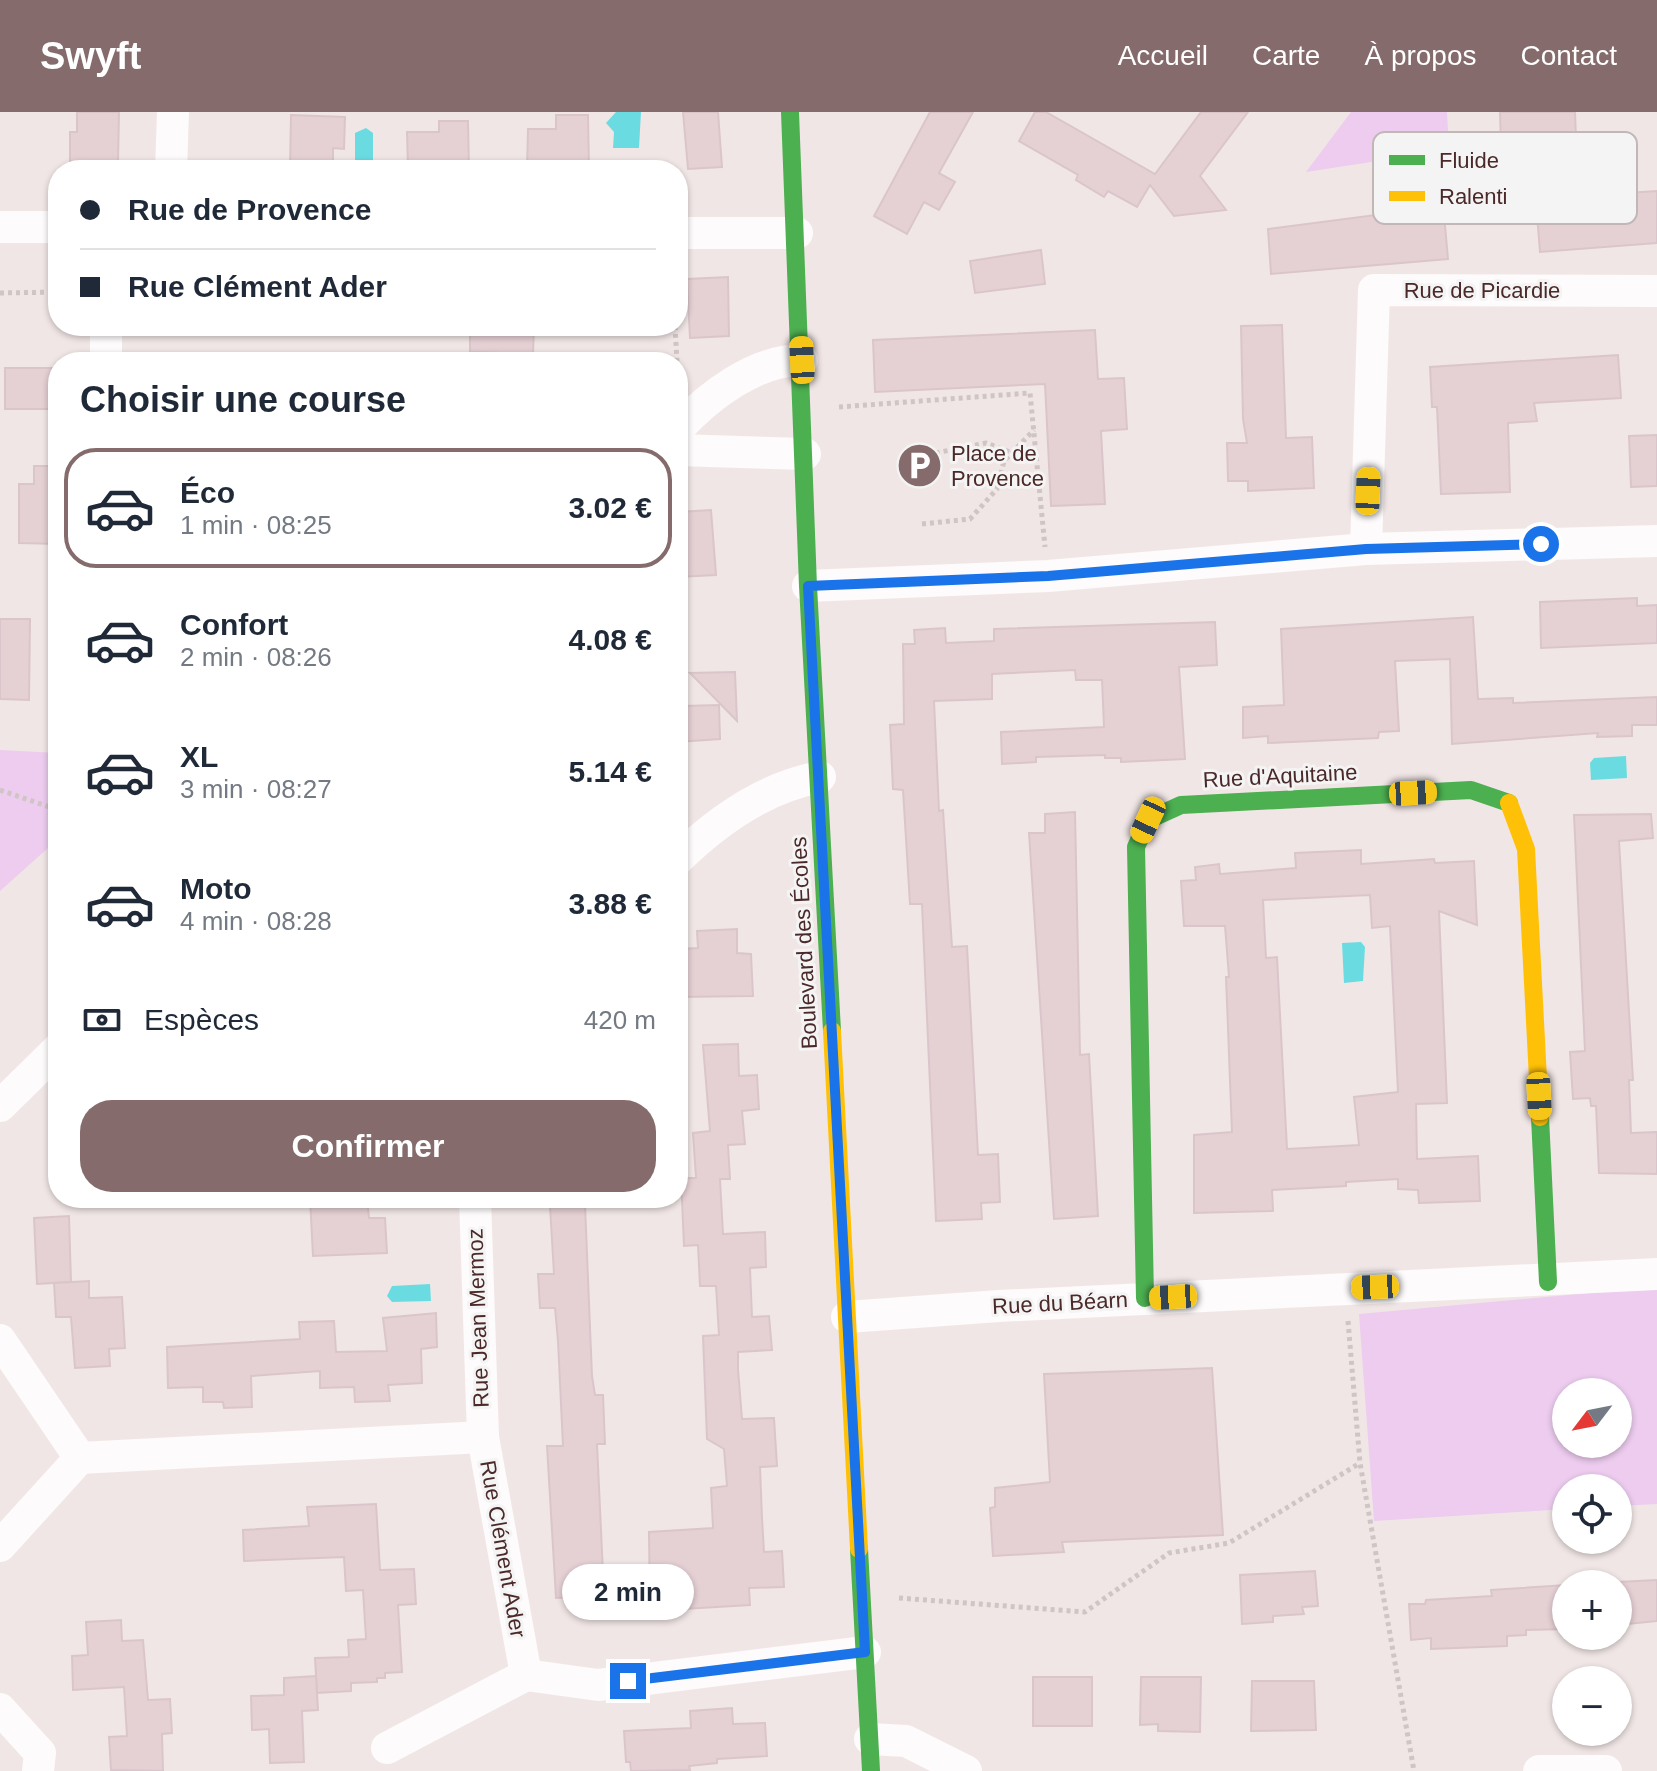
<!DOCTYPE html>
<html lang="fr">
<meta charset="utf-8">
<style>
body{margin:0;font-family:Helvetica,sans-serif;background:#f6f6f7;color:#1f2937;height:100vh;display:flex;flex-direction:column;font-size:30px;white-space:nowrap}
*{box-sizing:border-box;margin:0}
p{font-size:26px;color:#747a83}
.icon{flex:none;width:44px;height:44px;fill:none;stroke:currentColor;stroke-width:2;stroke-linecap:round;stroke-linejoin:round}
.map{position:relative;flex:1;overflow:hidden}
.details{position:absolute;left:48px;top:240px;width:640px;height:856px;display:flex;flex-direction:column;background:#fff;border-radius:32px;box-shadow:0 2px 6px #0004}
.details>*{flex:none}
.banner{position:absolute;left:48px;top:48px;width:640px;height:176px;border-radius:32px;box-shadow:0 2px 6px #0004;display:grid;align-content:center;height:176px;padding:0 32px;background:#fff}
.needle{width:52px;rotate:238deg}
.buttons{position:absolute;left:1552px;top:1266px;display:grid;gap:16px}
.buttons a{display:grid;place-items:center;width:80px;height:80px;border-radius:50%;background:#fff;box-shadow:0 2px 6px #0004;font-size:40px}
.end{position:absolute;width:36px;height:36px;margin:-18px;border:10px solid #1a73e8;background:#fff;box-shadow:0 0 0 4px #fff}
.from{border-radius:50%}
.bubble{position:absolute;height:56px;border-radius:28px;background:#fff;box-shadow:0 2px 6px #0004;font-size:26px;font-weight:600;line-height:56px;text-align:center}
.car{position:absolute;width:24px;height:48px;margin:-24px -12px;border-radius:10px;box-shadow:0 0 6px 2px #0007;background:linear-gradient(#f5c518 24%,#345 0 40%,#f5c518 0 76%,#345 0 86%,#f5c518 0)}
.banner b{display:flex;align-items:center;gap:28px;height:76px;font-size:30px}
.banner b+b{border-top:2px solid #e0e1e3}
.banner i{width:20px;height:20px;background:#1f2937}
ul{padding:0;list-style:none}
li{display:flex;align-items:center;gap:24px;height:120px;margin:0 16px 12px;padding:0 16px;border:4px solid transparent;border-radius:32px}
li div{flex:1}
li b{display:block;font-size:30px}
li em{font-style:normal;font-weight:600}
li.current{border-color:#856b6b}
li>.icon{width:72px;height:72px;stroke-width:1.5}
h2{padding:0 32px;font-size:36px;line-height:96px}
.pay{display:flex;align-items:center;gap:20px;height:88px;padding:0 32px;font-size:30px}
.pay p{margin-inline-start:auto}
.cta{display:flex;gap:16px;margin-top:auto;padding:16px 32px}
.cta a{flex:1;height:92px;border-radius:32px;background:#856b6b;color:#fff;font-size:32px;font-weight:600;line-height:92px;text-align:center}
header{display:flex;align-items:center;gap:48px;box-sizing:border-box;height:112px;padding:0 40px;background:#856b6b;color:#fff}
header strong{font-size:38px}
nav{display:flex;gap:44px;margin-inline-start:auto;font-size:28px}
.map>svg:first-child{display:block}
</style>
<header>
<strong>Swyft</strong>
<nav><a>Accueil</a><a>Carte</a><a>À propos</a><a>Contact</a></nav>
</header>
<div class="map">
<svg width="1657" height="1659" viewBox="0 0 1657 1659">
<rect width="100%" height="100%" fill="#f1e6e6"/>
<g fill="#edccef" fill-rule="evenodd">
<polygon points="1351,0 1447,0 1449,38 1306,60"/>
<polygon points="0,638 58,641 58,727 0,779"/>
<path d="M1657,1175V1392L1618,1394V1376H1566V1397L1374,1409L1359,1202ZM1566,1280H1618V1332H1566Z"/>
</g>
<g fill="#6adce1">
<polygon points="616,0 641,0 639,36 613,36 614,20 606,11"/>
<polygon points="366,16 373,21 373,58 355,58 355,21"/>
<polygon points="1626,644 1627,666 1591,668 1590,651 1594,646"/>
<polygon points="1361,830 1365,835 1363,869 1344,871 1342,831"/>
<polygon points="430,1172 431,1189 392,1190 387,1184 392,1174"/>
</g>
<g fill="#e5d0d4" stroke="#dac6ca" stroke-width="2" fill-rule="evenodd">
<polygon points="77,0 119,0 118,51 70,50 70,20 77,20"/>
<polygon points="683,0 718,0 722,55 688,57"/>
<polygon points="930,0 973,0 939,61 955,70 939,98 924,90 907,122 874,104"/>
<polygon points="1035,0 1046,0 1155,62 1201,0 1248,0 1200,64 1226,98 1174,104 1150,73 1137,95 1108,79 1104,85 1076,68 1078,63 1019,29"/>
<polygon points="1500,0 1575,0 1576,26 1539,28 1538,35 1501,36"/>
<polygon points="291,3 345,5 344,37 333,36 333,58 290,58"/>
<polygon points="556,3 588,3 589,58 527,58 528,17 556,17"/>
<polygon points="439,9 468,9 469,58 408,58 407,20 439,20"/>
<polygon points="1595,74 1596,83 1657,79 1657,131 1540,140 1536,90 1567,87 1567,76"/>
<polygon points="1444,102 1448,147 1271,162 1268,117 1375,103 1376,108"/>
<polygon points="1041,138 1045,172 975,181 970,149"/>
<polygon points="728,165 729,224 690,226 687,167"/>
<polygon points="1282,213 1286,326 1312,325 1314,376 1248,379 1248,369 1228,369 1227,331 1247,331 1243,307 1241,214"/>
<polygon points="470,214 534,214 533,242 470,240"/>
<polygon points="1095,218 1098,267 1124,266 1127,317 1101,319 1105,392 1051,394 1045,272 875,280 873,228"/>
<polygon points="1618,243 1621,286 1534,291 1537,309 1508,311 1510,380 1441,382 1437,295 1432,295 1430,255"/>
<rect x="5" y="256" width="53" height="41"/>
<polygon points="1657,323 1657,374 1631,375 1629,324"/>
<polygon points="34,354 58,354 58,432 19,431 19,372 34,372"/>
<polygon points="711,398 716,463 678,465 678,400"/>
<polygon points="1637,486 1637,494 1657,493 1657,531 1541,536 1540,490"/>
<polygon points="1473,505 1478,587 1513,586 1513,591 1657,585 1657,613 1632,613 1632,624 1597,625 1598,621 1452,632 1450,547 1395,549 1399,619 1379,620 1378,626 1268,631 1268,624 1243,626 1243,595 1284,593 1281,517"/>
<polygon points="0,507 30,507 29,588 0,587"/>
<polygon points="1215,510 1217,553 1179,555 1185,647 1121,650 1121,646 1105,646 1105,643 1036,645 1036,650 1002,652 1001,620 1104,615 1102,568 1076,568 1075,558 992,562 992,587 934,589 939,699 943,698 952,835 967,834 978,1043 998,1042 1000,1090 981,1091 982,1107 936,1109 922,792 910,792 903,678 893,677 890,613 904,612 903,532 915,532 914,518 945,516 946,531 994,529 994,517"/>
<polygon points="735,560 737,609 690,561"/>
<polygon points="719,593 720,627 678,630 678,599 684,598 683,594"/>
<polygon points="1075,700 1080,943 1089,942 1098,1104 1054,1107 1029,721 1045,721 1045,702"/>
<polygon points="1651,702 1653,726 1619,729 1633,968 1629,968 1631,1021 1657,1020 1657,1062 1599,1061 1596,994 1591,994 1590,986 1573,987 1570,940 1585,939 1574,703"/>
<path d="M1361,738V752L1434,747L1435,751L1474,749L1477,813L1439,799L1447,991L1416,992L1417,1047L1478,1044L1480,1089L1419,1091L1418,1078L1398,1077V1067L1346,1070V1074L1272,1078L1273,1099L1194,1101V1023L1232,1020L1226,865H1229L1225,814H1184L1181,769L1196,768L1195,755L1219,752L1220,762L1296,756L1295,741ZM1370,783L1372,816L1390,814L1398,980L1354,985L1359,1033L1287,1037L1277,845L1266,846L1263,788Z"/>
<polygon points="737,817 737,841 751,842 753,884 678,885 678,837 698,836 697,819"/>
<polygon points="738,932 739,964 757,963 759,997 742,999 745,1032 728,1033 730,1067 720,1067 723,1122 765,1120 766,1155 750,1156 752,1205 769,1204 772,1238 738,1240 738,1257 742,1307 774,1306 777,1354 760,1355 762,1406 764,1440 782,1439 784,1475 749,1476 750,1493 650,1499 649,1420 713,1416 711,1376 727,1374 724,1337 707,1327 703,1224 719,1223 716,1174 700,1174 698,1133 684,1134 681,1066 696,1066 693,1021 710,1019 703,933"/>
<polygon points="310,1086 367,1086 369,1106 385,1106 387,1141 313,1144"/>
<polygon points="585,1093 592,1264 595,1283 603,1283 605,1332 597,1332 604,1483 556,1486 547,1334 563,1334 558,1229 555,1196 540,1196 538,1162 554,1162 550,1094"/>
<polygon points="69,1104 71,1170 37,1172 34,1106"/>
<polygon points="89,1169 89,1186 122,1185 125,1236 109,1237 110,1254 75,1256 71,1205 56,1205 54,1171"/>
<polygon points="436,1201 437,1235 421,1237 422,1271 388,1273 390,1289 355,1290 354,1275 320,1276 320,1259 251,1264 252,1295 224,1296 223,1290 203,1290 203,1275 168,1276 167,1235 300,1227 299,1210 334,1209 336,1240 387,1239 383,1206"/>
<polygon points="1212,1256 1223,1423 1062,1430 1064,1440 993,1444 990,1396 995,1395 995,1376 1050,1370 1044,1262"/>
<polygon points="376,1392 380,1458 414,1457 416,1492 398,1493 402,1560 385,1561 385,1566 377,1566 377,1570 351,1571 351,1579 317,1581 315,1546 349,1545 348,1528 366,1527 363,1478 346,1479 344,1445 244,1449 243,1418 309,1414 307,1395"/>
<polygon points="1315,1459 1318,1494 1302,1495 1304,1502 1273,1504 1273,1510 1242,1512 1240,1463"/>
<polygon points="1657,1468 1657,1509 1618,1513 1618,1470"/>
<polygon points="1566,1473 1566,1517 1526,1518 1526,1523 1507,1524 1507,1534 1431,1537 1431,1526 1411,1528 1409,1492 1425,1492 1426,1488 1492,1484 1491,1478"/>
<polygon points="121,1508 122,1529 143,1528 148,1588 170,1587 172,1621 162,1622 163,1659 111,1658 109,1625 127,1624 124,1575 73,1578 72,1544 88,1543 86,1510"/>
<polygon points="316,1564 318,1598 302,1599 304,1650 270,1651 269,1617 252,1618 251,1584 284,1583 284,1566"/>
<rect x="1033" y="1565" width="59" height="49"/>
<polygon points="1141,1565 1201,1565 1200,1620 1158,1619 1158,1612 1140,1613"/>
<polygon points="1252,1569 1314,1569 1316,1618 1251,1619"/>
<polygon points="732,1596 733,1612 765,1611 767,1644 717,1647 717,1651 689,1654 690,1658 631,1659 630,1650 626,1650 624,1619 691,1616 690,1599"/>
</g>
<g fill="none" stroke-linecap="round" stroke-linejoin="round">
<g stroke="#cfc5c5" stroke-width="5" stroke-dasharray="4 4" stroke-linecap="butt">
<polyline points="0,181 58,180"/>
<polyline points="675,214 677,250"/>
<polyline points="839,295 1030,281 1045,435"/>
<polyline points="920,344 986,331 1012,341"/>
<polyline points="922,412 970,407 997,377 1004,349 1034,318"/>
<polyline points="0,678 58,698"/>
<polyline points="1348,1209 1360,1351 1414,1659"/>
<polyline points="899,1486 1085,1500 1169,1441 1229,1431 1360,1351"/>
</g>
<g stroke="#fdfbfb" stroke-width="32">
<polyline points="171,58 173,0"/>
<polyline points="0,115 58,115"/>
<polyline points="678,121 797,121"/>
<polyline points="106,250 106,214"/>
<path d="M678,317C709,283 756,248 802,248"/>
<polyline points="678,338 805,342"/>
<polyline points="1366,437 1374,178 1657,179"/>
<polyline points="808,474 1048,464 1366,437 1657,429"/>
<path d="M678,747C717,709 765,675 820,665"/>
<polyline points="0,994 58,937"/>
<polyline points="475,1086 483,1325 526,1563 598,1573 865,1540"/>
<polyline points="847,1205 999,1194 1657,1162"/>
<polyline points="0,1228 80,1346 0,1434"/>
<polyline points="80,1346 483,1325"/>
<polyline points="0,1597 40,1641 38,1659"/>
<polyline points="870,1627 906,1629 966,1659"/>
<polyline points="387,1636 526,1563"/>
<polyline points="1539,1659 1606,1659"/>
</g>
<g stroke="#4caf50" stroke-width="18">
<polyline points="790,0 808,474 832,919"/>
<polyline points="1540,1005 1548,1170"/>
<polyline points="1145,1186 1136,735 1148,708 1181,693 1471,678 1509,691"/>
<polyline points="859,1437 871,1659"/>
</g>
<g stroke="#ffc107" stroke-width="18">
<polyline points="1509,691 1526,737 1540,1005"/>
<polyline points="832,919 859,1437"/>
</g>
</g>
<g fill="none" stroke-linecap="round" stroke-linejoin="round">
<polyline stroke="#1a73e8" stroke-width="10" points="628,1569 865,1540 808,474 1048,464 1366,437 1541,432"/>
</g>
<defs>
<symbol id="parking-disc" viewBox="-11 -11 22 22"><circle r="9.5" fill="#856b6b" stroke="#f4f4f4"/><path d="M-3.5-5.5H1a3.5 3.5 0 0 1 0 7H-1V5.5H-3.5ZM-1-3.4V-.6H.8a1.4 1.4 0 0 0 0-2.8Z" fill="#fff"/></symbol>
</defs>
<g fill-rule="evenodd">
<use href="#parking-disc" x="894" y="328" width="51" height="51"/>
</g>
<g text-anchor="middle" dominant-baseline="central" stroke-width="6" stroke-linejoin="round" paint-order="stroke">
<g font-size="22" fill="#4b2929" stroke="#f4f4f4">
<text x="1482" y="178">Rue de Picardie</text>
<text transform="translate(1280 664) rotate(-3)">Rue d'Aquitaine</text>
<text transform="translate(804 831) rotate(-93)">Boulevard des Écoles</text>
<text transform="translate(1060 1191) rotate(-3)">Rue du Béarn</text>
<text transform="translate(478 1206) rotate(-92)">Rue Jean Mermoz</text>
<text transform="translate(503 1437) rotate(80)">Rue Clément Ader</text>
</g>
<g font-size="22" fill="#4b2929" stroke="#f4f4f4" text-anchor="start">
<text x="951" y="341">Place de<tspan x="951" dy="25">Provence</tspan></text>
</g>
</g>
<rect x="1373" y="20" width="264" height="92" rx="12" fill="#f4f4f4" stroke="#c1b7b7" stroke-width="2"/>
<rect x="1389" y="43" width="36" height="10" fill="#4caf50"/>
<rect x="1389" y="79" width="36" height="10" fill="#ffc107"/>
<g font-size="22" fill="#4b2929">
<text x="1439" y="56">Fluide</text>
<text x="1439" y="92">Ralenti</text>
</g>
</svg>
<div class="buttons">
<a><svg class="needle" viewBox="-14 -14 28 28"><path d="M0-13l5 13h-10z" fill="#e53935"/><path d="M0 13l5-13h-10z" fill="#747a83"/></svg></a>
<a><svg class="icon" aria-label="locate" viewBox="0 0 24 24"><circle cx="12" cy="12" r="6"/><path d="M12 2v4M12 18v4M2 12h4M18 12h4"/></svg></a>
<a>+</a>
<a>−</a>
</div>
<i class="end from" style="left:1541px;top:432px"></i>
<i class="end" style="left:628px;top:1569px"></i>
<div class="bubble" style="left:562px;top:1452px;width:132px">2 min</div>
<i class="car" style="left:802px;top:248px;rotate:357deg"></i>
<i class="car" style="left:1368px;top:379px;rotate:2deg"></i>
<i class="car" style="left:1413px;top:681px;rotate:87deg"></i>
<i class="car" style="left:1148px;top:708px;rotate:205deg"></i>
<i class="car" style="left:1539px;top:984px;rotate:177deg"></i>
<i class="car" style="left:1375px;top:1175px;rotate:268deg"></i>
<i class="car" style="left:1173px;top:1185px;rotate:267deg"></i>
<div class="banner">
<b><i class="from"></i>Rue de Provence</b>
<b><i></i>Rue Clément Ader</b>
</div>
<section class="details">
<h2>Choisir une course</h2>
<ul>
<li class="current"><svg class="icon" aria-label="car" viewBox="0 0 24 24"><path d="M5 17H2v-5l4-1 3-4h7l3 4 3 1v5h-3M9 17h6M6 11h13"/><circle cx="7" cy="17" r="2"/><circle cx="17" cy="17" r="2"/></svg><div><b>Éco</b><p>1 min · 08:25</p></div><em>3.02 €</em></li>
<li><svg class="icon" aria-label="car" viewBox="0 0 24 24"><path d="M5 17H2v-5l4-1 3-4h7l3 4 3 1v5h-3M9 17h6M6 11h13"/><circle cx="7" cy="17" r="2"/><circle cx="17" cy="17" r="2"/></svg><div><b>Confort</b><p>2 min · 08:26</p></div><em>4.08 €</em></li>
<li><svg class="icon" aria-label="car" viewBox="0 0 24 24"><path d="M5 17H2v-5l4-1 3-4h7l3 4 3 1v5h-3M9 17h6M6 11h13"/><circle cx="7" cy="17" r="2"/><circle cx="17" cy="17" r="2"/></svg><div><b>XL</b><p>3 min · 08:27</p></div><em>5.14 €</em></li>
<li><svg class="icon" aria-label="car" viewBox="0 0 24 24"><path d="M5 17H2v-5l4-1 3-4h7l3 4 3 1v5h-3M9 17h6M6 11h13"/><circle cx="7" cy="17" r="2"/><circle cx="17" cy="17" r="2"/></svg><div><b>Moto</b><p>4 min · 08:28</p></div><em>3.88 €</em></li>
</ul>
<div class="pay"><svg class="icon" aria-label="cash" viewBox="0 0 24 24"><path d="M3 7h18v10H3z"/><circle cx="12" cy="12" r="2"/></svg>Espèces<p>420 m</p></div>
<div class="cta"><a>Confirmer</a></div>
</section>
</div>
